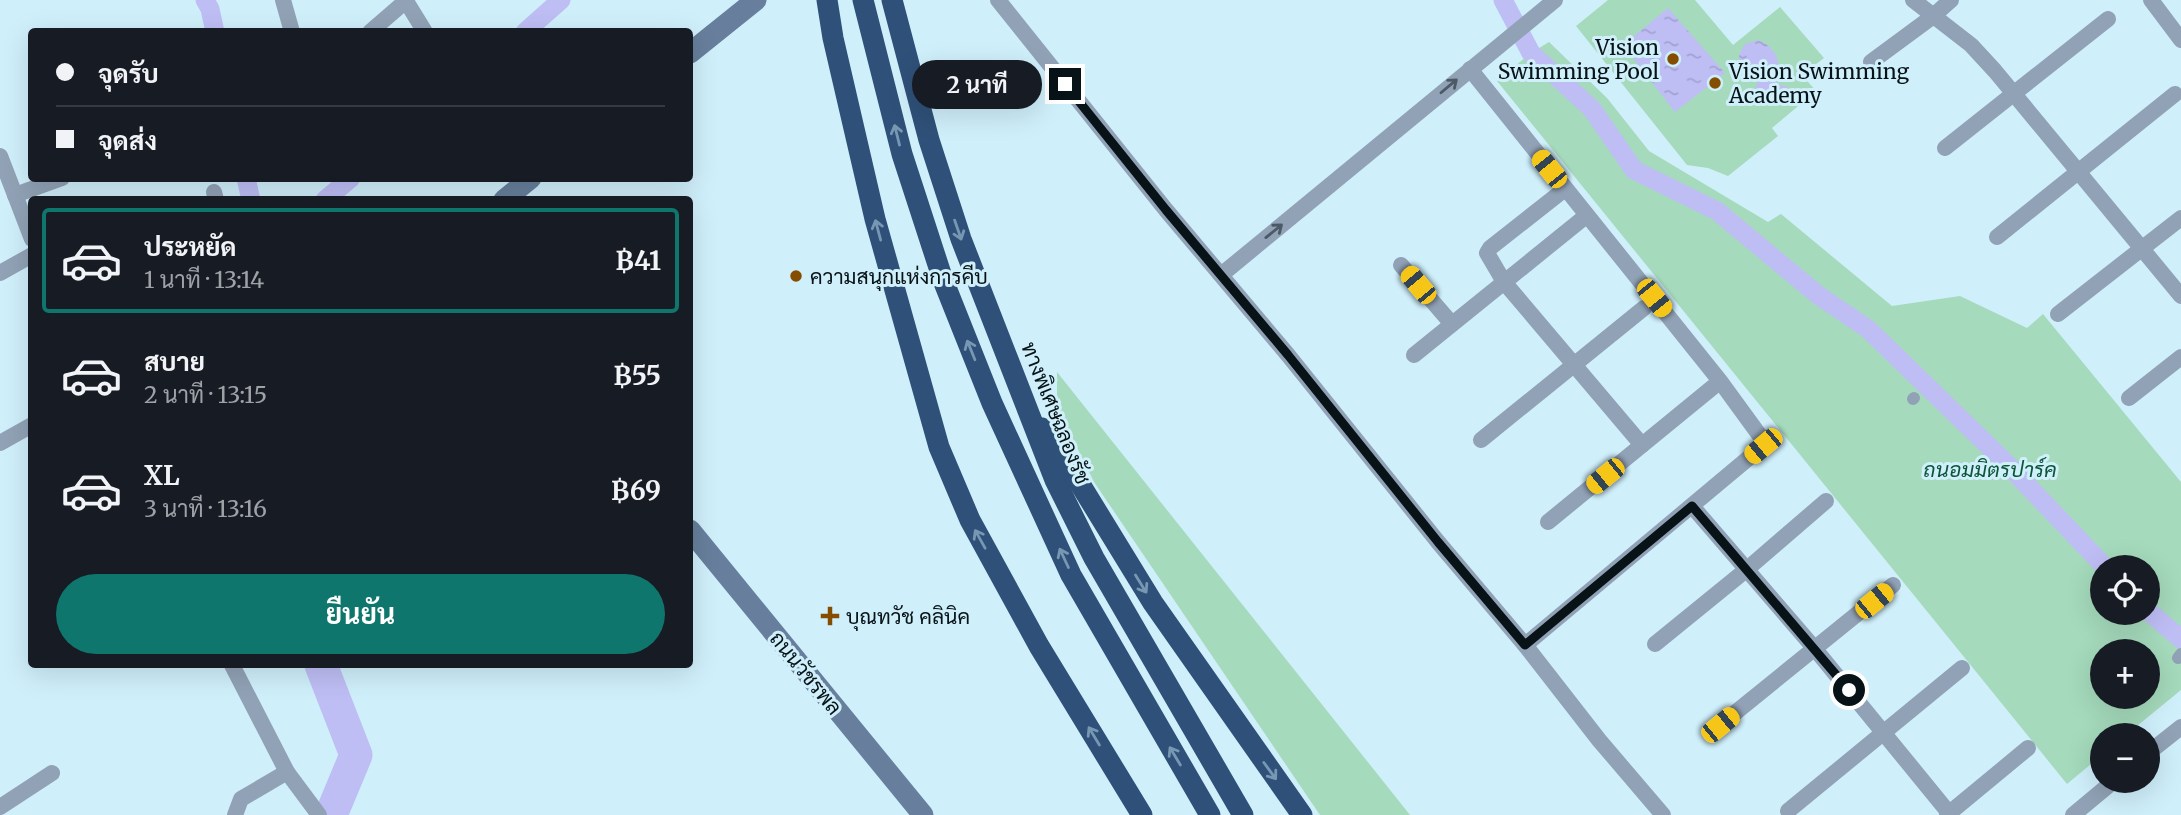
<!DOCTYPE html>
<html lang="th">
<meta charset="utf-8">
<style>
body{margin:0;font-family:Merriweather,Sarabun,serif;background:#242831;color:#f1f3f6;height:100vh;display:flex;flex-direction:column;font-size:26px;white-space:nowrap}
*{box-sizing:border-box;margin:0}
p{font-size:23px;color:#9ea1a6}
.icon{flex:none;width:38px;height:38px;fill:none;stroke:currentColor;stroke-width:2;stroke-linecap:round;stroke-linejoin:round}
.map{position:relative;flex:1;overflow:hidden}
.panel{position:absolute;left:28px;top:196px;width:665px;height:472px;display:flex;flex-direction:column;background:#171b24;border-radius:7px;box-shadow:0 7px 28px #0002}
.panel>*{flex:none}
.top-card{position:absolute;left:28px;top:28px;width:665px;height:154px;border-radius:7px;box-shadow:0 7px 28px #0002;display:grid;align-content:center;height:154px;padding:0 28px;background:#171b24}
.buttons{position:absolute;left:2090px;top:555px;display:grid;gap:14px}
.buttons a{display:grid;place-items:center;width:70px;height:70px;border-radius:50%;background:#171b24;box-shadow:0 7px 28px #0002;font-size:35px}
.end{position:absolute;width:32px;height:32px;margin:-16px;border:9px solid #081317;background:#fff;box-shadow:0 0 0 4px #fff}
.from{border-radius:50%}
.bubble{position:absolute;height:49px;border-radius:24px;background:#171b24;box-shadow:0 7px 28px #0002;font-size:23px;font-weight:700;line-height:49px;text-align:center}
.car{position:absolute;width:21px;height:42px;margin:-21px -10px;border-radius:9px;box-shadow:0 0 5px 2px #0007;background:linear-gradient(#f5c518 24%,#345 0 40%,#f5c518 0 76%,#345 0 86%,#f5c518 0)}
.top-card b{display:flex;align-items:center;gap:24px;height:66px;font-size:26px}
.top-card b+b{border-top:2px solid #363941}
.top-card i{width:18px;height:18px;background:#f1f3f6}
ul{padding:12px 0 0;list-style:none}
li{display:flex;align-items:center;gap:21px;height:105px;margin:0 14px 10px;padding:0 14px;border:4px solid transparent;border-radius:7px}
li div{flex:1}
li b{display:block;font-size:26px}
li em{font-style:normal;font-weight:700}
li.selected{border-color:#0f766e}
li>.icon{width:63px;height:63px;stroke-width:1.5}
.cta{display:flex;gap:14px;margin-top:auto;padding:14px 28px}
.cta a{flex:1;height:80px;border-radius:42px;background:#0f766e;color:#fff;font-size:28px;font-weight:700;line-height:80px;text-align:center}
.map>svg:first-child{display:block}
</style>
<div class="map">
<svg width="2181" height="815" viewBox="0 0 2181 815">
<defs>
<pattern id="water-ripples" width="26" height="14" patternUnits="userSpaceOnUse" patternTransform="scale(1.75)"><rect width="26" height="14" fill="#bebef5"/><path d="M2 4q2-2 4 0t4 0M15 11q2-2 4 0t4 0" fill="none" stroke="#a2a2d1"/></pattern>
</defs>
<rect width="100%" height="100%" fill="#cfeffb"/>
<g fill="#a5dabc" fill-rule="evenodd">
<polygon points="1608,0 1695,0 1733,45 1780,7 1824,58 1802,75 1816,91 1772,128 1778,136 1728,176 1708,168 1687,165 1576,26"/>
<path d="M1549,42L1607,98L1649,151L1768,222L1781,214L1892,306L1960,296L2027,328L2043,314L2181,482V690L2126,735H2102V755L2067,784L1497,81L1531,53ZM2102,567H2147V612H2102ZM2102,651H2147V696H2102Z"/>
<polygon points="1057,372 1410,815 1320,815 1094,482 1057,407"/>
</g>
<g fill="url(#water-ripples)">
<polygon points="1668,8 1725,73 1675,112 1623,45"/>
<path d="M1758,40C1769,44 1779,54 1778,66C1778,73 1776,76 1777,83L1798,92V99L1790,102L1784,95H1780L1771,103L1758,102L1754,92L1760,76C1744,67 1731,65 1745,44Z"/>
</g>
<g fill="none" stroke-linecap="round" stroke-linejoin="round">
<g stroke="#bebef5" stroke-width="19">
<polyline points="205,0 210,9 215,32"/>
<polyline points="1503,0 1531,53 1592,109 1634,170 1717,211 1818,295 1868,329 2005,462 2105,567"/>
<polyline points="525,32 561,0"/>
<polyline points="246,178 251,200"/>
<polyline points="325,200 351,178"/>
<polyline points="2147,610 2181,639"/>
</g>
<polyline stroke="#bebef5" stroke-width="33" points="321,665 356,755 331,815"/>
<g stroke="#91a2b6" stroke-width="12">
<polyline points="1913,399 1914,398"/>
<polyline points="2178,658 2181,654"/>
</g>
<g stroke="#91a2b6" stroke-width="16">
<polyline points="283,0 292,32"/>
<polyline points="998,0 1166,210 1288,355 1438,542 1525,645 1599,740 1663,815"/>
<polyline points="1913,0 1971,45 1995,71 2181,296"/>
<polyline points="2151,0 2181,40"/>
<polyline points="406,1 425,32"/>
<polyline points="370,32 407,0"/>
<polyline points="1871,62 1932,17 1951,0"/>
<polyline points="1470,69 1720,381 1763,440 1763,446 1525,645"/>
<polyline points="1945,148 2108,19"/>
<polyline points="0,156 32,239"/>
<polyline points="1565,189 1490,248 1487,253 1504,282 1642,445"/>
<polyline points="214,192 216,200"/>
<polyline points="15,195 62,178"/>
<polyline points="1997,237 2175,94"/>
<polyline points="1401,265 1452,324"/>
<polyline points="0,273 32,255"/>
<polyline points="1221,275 1555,0"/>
<polyline points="2058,314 2181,218"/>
<polyline points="1414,355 1586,216"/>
<polyline points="2129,398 2181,357"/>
<polyline points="1481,440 1644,308"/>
<polyline points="0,443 32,425"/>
<polyline points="1692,506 1815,649 1949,813"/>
<polyline points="1548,522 1713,387"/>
<polyline points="1655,644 1746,570 1826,501"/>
<polyline points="232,665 287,772 319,815"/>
<polyline points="1720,725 1893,585"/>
<polyline points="2147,754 2181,727"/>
<polyline points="0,807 52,773"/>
<polyline points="1788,811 1962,668"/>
<polyline points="235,815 241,799 287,772"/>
<polyline points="1947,815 2028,748"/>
<polyline points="2073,815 2115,780"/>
</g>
<g stroke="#677f9c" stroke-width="21">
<polyline points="690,53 756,0"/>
<polyline points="504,200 531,178"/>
<polyline points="690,530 923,815"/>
</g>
<g stroke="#2f5078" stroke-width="21">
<polyline points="827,0 833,38 875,219 939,447 970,520 1039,646 1142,815"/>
<polyline points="863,0 902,154 943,280 992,403 1071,575 1210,815"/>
<polyline points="892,0 929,140 961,239 1055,480 1094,558 1243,815"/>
<polyline points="1042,428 1061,453 1153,603 1302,815"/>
</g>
</g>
<defs><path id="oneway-shaft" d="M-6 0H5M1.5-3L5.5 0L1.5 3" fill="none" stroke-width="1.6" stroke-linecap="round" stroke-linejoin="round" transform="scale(1.75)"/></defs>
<g stroke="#4c5a66">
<use href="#oneway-shaft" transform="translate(1449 86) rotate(-40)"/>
<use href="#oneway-shaft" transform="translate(1274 231) rotate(-39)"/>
</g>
<g stroke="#7798b3">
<use href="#oneway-shaft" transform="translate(897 135) rotate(-104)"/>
<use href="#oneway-shaft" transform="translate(878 230) rotate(-105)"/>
<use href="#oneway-shaft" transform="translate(958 230) rotate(71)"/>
<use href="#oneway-shaft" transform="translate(971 350) rotate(-112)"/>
<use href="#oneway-shaft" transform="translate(980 539) rotate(-119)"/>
<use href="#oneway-shaft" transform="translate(1064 558) rotate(-115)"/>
<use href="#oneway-shaft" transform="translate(1141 584) rotate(58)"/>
<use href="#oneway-shaft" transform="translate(1094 736) rotate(-121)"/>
<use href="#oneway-shaft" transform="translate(1175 756) rotate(-121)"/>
<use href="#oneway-shaft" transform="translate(1270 771) rotate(54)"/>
</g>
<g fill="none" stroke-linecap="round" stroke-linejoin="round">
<polyline stroke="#081317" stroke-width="9" points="1065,84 1166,210 1288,355 1438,542 1525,645 1692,506 1849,690"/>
</g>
<g fill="#854d00" stroke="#cfeffb" stroke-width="2.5">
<circle cx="1673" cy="59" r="7"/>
<circle cx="1715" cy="83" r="7"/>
<circle cx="796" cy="276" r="7"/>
<path d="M826.5 605.5h7v7h7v7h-7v7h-7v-7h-7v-7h7z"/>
</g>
<g text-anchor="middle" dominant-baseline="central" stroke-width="6" stroke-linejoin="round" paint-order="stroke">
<g font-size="21" fill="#081317" stroke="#cfeffb" text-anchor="start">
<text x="1659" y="47" text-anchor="end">Vision<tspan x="1659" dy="24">Swimming Pool</tspan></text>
<text x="1729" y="71">Vision Swimming<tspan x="1729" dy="24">Academy</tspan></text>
<text x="810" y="276">ความสนุกแห่งการคีบ</text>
<text x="846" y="616">บุณทวัช คลินิค</text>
</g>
<g font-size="21" fill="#081317" stroke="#cfeffb">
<text transform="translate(1056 413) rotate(68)">ทางพิเศษฉลองรัช</text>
<text transform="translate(806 673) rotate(51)">ถนนวัชรพล</text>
</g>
<g font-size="21" font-style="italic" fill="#0c5536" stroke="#cfeffb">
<text x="1990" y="469">ถนอมมิตรปาร์ค</text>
</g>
</g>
</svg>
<div class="buttons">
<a><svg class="icon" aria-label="locate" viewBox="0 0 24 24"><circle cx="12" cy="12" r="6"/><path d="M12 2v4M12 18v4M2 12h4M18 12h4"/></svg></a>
<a>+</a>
<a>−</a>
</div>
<i class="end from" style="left:1849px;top:690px"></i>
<i class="end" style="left:1065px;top:84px"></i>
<div class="bubble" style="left:912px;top:60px;width:130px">2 นาที</div>
<i class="car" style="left:1549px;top:169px;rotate:321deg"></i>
<i class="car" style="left:1418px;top:285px;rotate:320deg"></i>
<i class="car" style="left:1654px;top:298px;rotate:141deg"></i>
<i class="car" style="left:1763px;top:446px;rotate:230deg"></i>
<i class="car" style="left:1605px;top:476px;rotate:231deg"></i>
<i class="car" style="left:1874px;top:601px;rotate:51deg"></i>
<i class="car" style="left:1720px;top:725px;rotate:51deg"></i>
<div class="top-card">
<b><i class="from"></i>จุดรับ</b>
<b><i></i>จุดส่ง</b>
</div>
<section class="panel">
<ul>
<li class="selected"><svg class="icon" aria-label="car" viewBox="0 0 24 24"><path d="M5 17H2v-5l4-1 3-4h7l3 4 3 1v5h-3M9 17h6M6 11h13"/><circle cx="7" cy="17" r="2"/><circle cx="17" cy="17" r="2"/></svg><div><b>ประหยัด</b><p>1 นาที · 13:14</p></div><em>฿41</em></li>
<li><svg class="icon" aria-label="car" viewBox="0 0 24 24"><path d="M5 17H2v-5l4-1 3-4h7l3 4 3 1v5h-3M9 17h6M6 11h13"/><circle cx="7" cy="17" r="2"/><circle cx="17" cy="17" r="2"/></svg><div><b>สบาย</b><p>2 นาที · 13:15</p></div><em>฿55</em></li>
<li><svg class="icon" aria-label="car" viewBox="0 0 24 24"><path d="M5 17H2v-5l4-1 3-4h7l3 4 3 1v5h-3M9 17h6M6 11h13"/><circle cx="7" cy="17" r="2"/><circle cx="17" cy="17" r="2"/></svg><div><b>XL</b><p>3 นาที · 13:16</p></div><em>฿69</em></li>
</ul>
<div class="cta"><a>ยืนยัน</a></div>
</section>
</div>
